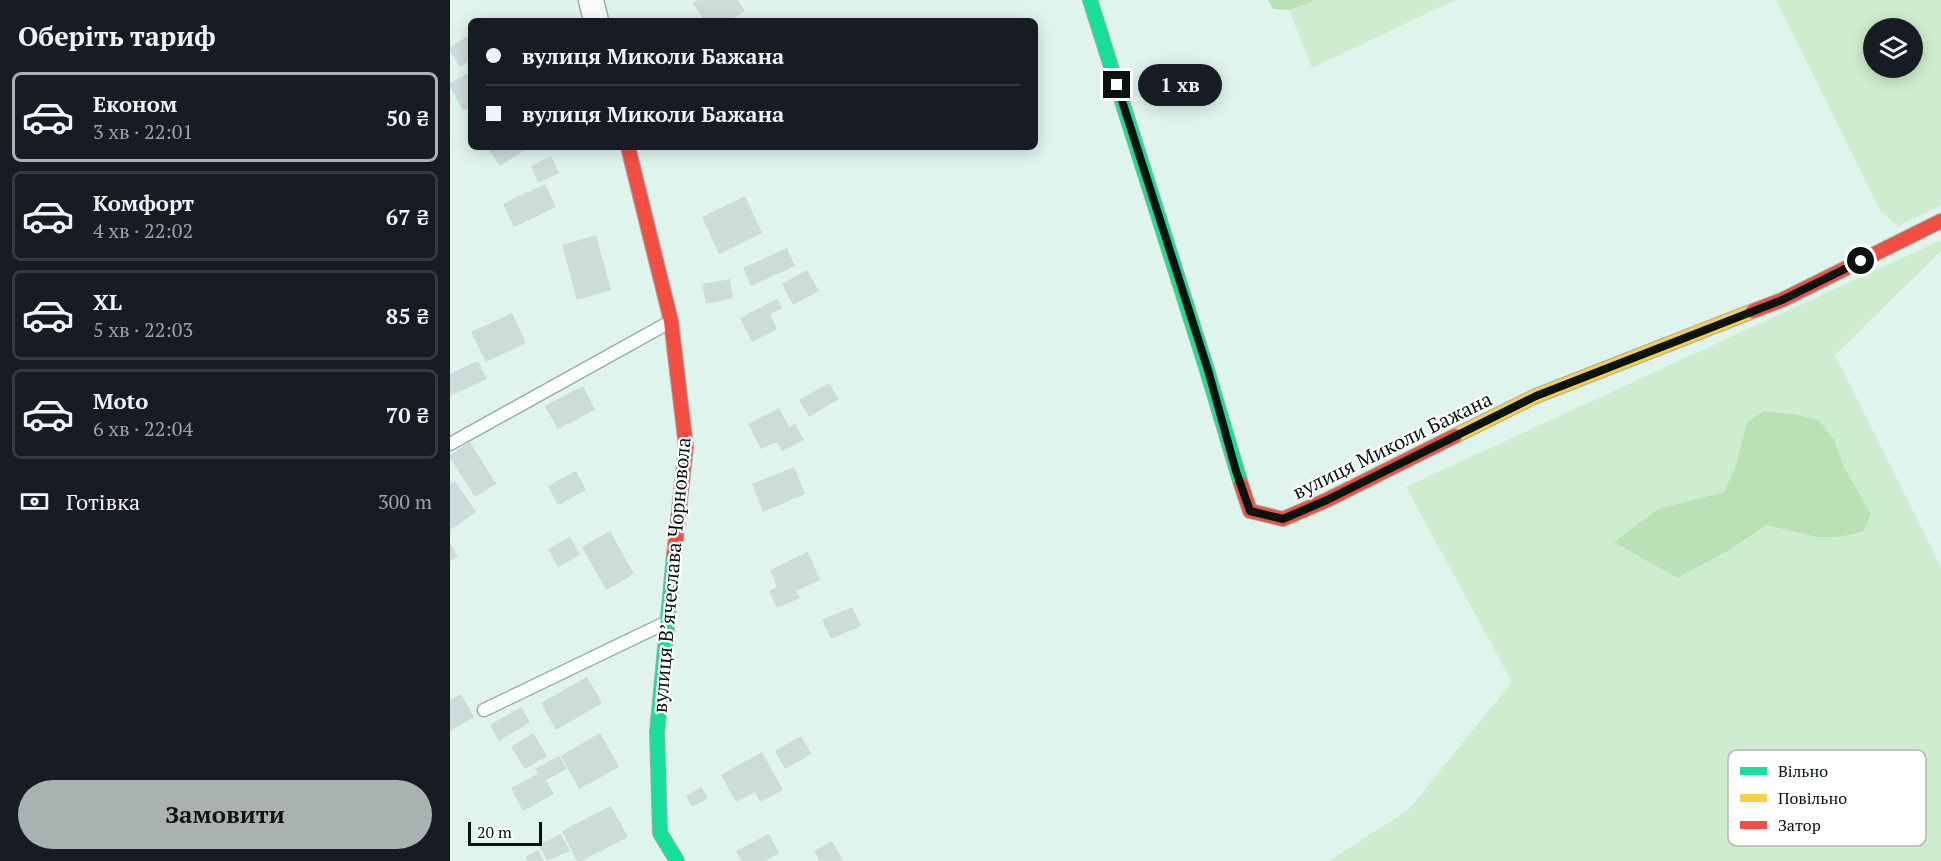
<!DOCTYPE html>
<html lang="uk">
<meta charset="utf-8">
<style>
body{margin:0;font-family:"PT Serif",serif;background:#20242c;color:#f1f3f6;height:100vh;display:flex;flex-direction:column;font-size:22px;white-space:nowrap}
*{box-sizing:border-box;margin:0}
p{font-size:20px;color:#9ea1a6}
.icon{flex:none;width:33px;height:33px;fill:none;stroke:currentColor;stroke-width:2;stroke-linecap:round;stroke-linejoin:round}
.map{position:relative;flex:1;overflow:hidden}
.side{display:flex;flex-direction:column;background:#171b24;width:450px}
.side>*{flex:none}
.hud{position:absolute;left:18px;top:18px;width:570px;height:132px;border-radius:9px;box-shadow:0 3px 15px #0003;display:grid;align-content:center;height:132px;padding:0 18px;background:#171b24}
.fabs{position:absolute;left:1413px;top:18px;display:grid;gap:12px}
.fabs a{display:grid;place-items:center;width:60px;height:60px;border-radius:50%;background:#171b24;box-shadow:0 3px 15px #0003;font-size:30px}
.scale{position:absolute;left:18px;bottom:15px;width:74px;box-sizing:border-box;padding-left:6px;border:3px solid #06130f;border-top:0;font-size:16px;line-height:21px;white-space:nowrap;color:#06130f;-webkit-text-stroke:4px #fff;paint-order:stroke}
.end{position:absolute;width:27px;height:27px;margin:-14px;border:8px solid #06130f;background:#fff;box-shadow:0 0 0 3px #fff}
.from{border-radius:50%}
.bubble{position:absolute;height:42px;border-radius:21px;background:#171b24;box-shadow:0 3px 15px #0003;font-size:20px;font-weight:700;line-height:42px;text-align:center}
.hud b{display:flex;align-items:center;gap:21px;height:57px;font-size:22px}
.hud b+b{border-top:2px solid #363941}
.hud i{width:15px;height:15px;background:#f1f3f6}
ul{padding:0;list-style:none}
li{display:flex;align-items:center;gap:18px;height:90px;margin:0 12px 9px;padding:0 6px;border:3px solid #363941;border-radius:9px}
li div{flex:1}
li b{display:block;font-size:22px}
li em{font-style:normal;font-weight:700}
li.selected{border-color:#a9b2b1}
li>.icon{width:54px;height:54px;stroke-width:1.5}
h2{padding:0 18px;font-size:27px;line-height:72px}
.pay{display:flex;align-items:center;gap:15px;height:66px;padding:0 18px;font-size:22px}
.pay p{margin-inline-start:auto}
.primary-button{display:flex;gap:12px;margin-top:auto;padding:12px 18px}
.primary-button a{flex:1;height:69px;border-radius:36px;background:#a9b2b1;color:#111;font-size:24px;font-weight:700;line-height:69px;text-align:center}
main{display:flex;flex:1;min-height:0}
.map>svg:first-child{display:block}
</style>
<main>
<section class="side">
<h2>Оберіть тариф</h2>
<ul>
<li class="selected"><svg class="icon" aria-label="car" viewBox="0 0 24 24"><path d="M5 17H2v-5l4-1 3-4h7l3 4 3 1v5h-3M9 17h6M6 11h13"/><circle cx="7" cy="17" r="2"/><circle cx="17" cy="17" r="2"/></svg><div><b>Економ</b><p>3 хв · 22:01</p></div><em>50 ₴</em></li>
<li><svg class="icon" aria-label="car" viewBox="0 0 24 24"><path d="M5 17H2v-5l4-1 3-4h7l3 4 3 1v5h-3M9 17h6M6 11h13"/><circle cx="7" cy="17" r="2"/><circle cx="17" cy="17" r="2"/></svg><div><b>Комфорт</b><p>4 хв · 22:02</p></div><em>67 ₴</em></li>
<li><svg class="icon" aria-label="car" viewBox="0 0 24 24"><path d="M5 17H2v-5l4-1 3-4h7l3 4 3 1v5h-3M9 17h6M6 11h13"/><circle cx="7" cy="17" r="2"/><circle cx="17" cy="17" r="2"/></svg><div><b>XL</b><p>5 хв · 22:03</p></div><em>85 ₴</em></li>
<li><svg class="icon" aria-label="car" viewBox="0 0 24 24"><path d="M5 17H2v-5l4-1 3-4h7l3 4 3 1v5h-3M9 17h6M6 11h13"/><circle cx="7" cy="17" r="2"/><circle cx="17" cy="17" r="2"/></svg><div><b>Moto</b><p>6 хв · 22:04</p></div><em>70 ₴</em></li>
</ul>
<div class="pay"><svg class="icon" aria-label="cash" viewBox="0 0 24 24"><path d="M3 7h18v10H3z"/><circle cx="12" cy="12" r="2"/></svg>Готівка<p>300 m</p></div>
<div class="primary-button"><a>Замовити</a></div>
</section>
<div class="map">
<svg width="1491" height="861" viewBox="0 0 1491 861">
<rect width="100%" height="100%" fill="#dff4ed"/>
<g fill="#ceedce" fill-rule="evenodd">
<polygon points="863,0 1005,0 862,68 839,10 862,3"/>
<path d="M1326,0H1491V205L1448,226L1431,212ZM1424,28H1462V68H1424Z"/>
<path d="M1491,240V251L1385,355L1491,567V861H879L958,810L1062,682L956,487ZM1313,411L1342,414L1369,420L1384,440L1394,467L1421,514L1366,537L1318,525L1276,552L1227,578L1165,542L1209,509L1274,492L1285,468L1296,424Z"/>
</g>
<g fill="#bae0b6">
<polygon points="818,0 863,0 863,2 839,10 823,9"/>
<polygon points="1313,411 1343,414 1369,420 1384,440 1394,467 1421,514 1413,532 1387,537 1366,537 1317,525 1276,552 1227,578 1164,542 1208,509 1274,492 1285,468 1296,424"/>
</g>
<g fill="#ccdcd9">
<polygon points="248,0 288,0 295,11 279,21 254,21 243,3"/>
<polygon points="21,34 21,60 10,67 0,51 0,47"/>
<polygon points="21,72 21,107 13,111 0,86 0,83"/>
<polygon points="44,147 74,147 76,149 50,166 39,150"/>
<polygon points="101,156 109,173 88,183 81,166"/>
<polygon points="95,184 106,207 64,227 53,204"/>
<polygon points="295,196 312,233 269,254 252,217"/>
<polygon points="146,235 161,290 127,300 112,245"/>
<polygon points="337,248 345,266 301,286 293,268"/>
<polygon points="357,270 369,291 343,305 332,284"/>
<polygon points="280,279 283,298 256,304 252,284"/>
<polygon points="327,299 332,308 320,314 327,329 302,342 290,318"/>
<polygon points="62,313 76,343 36,362 21,332"/>
<polygon points="28,361 37,379 0,396 0,374"/>
<polygon points="379,383 389,399 359,417 349,400"/>
<polygon points="133,386 145,410 108,429 95,406"/>
<polygon points="329,408 339,427 345,424 354,440 332,451 327,442 311,449 298,424"/>
<polygon points="20,442 46,484 25,497 0,458 0,455"/>
<polygon points="344,467 355,494 313,512 302,484"/>
<polygon points="126,471 136,490 108,505 98,486"/>
<polygon points="5,481 26,512 0,530 0,484"/>
<polygon points="160,531 184,574 156,590 132,547"/>
<polygon points="120,537 130,555 108,567 98,549"/>
<polygon points="0,543 8,556 0,561"/>
<polygon points="358,552 370,580 346,591 350,598 327,608 319,591 327,587 320,570"/>
<polygon points="402,607 411,626 381,639 372,620"/>
<polygon points="137,677 152,703 106,730 91,703"/>
<polygon points="11,694 24,717 0,731 0,700"/>
<polygon points="71,707 80,722 49,741 40,725"/>
<polygon points="83,733 97,756 75,769 61,747"/>
<polygon points="150,733 169,767 129,789 111,756"/>
<polygon points="351,736 361,754 335,769 325,751"/>
<polygon points="312,752 333,790 310,802 305,792 286,802 271,775"/>
<polygon points="109,756 117,769 96,780 104,794 73,811 61,788 88,774 85,769"/>
<polygon points="251,787 258,798 242,807 236,796"/>
<polygon points="161,806 178,837 132,861 127,861 112,831"/>
<polygon points="111,834 120,851 97,861 89,845"/>
<polygon points="319,834 329,853 315,861 292,861 286,851"/>
<polygon points="382,841 393,861 370,861 364,851"/>
<polygon points="88,850 94,861 78,861 75,857"/>
</g>
<g fill="none" stroke-linecap="round" stroke-linejoin="round">
<defs>
<g id="lane">
<polyline points="0,444 218,323"/>
<polyline points="34,710 213,624"/>
</g>
<polyline id="street" points="141,0 146,21"/>
<g id="fast">
<polyline points="640,0 757,370 791,484"/>
<polyline points="224,555 207,732 210,833 227,861"/>
</g>
<polyline id="slow" points="1005,436 1086,396 1303,311"/>
<g id="jam">
<polyline points="178,147 221,321 236,447 224,555"/>
<polyline points="1303,311 1332,300 1491,221"/>
<polyline points="791,484 800,511 833,519 877,500 1005,436"/>
</g>
</defs>
<use href="#lane" stroke="#9eaea9" stroke-width="15"/>
<use href="#street" stroke="#9eaea9" stroke-width="27"/>
<use href="#fast" stroke="#9eaea9" stroke-width="16"/>
<use href="#slow" stroke="#9eaea9" stroke-width="16"/>
<use href="#jam" stroke="#9eaea9" stroke-width="16"/>
<use href="#lane" stroke="#fafdfc" stroke-width="12"/>
<use href="#street" stroke="#fafdfc" stroke-width="24"/>
<use href="#fast" stroke="#16e098" stroke-width="14"/>
<use href="#slow" stroke="#ffcf43" stroke-width="14"/>
<use href="#jam" stroke="#f24e42" stroke-width="14"/>
</g>
<g fill="none" stroke-linecap="round" stroke-linejoin="round">
<polyline stroke="#06130f" stroke-width="8" points="667,85 758,370 786,471 800,511 833,519 877,500 1086,396 1332,300 1411,261"/>
</g>
<g text-anchor="middle" dominant-baseline="central" stroke-width="4.5" stroke-linejoin="round" paint-order="stroke">
<g font-size="20" fill="#06130f" stroke="#fff">
<text transform="translate(942 445) rotate(-26)">вулиця Миколи Бажана</text>
<text transform="translate(221 575) rotate(-85)">вулиця Вʼячеслава Чорновола</text>
</g>
</g>
<rect x="1278" y="750" width="198" height="96" rx="9" fill="#fff" stroke="#b4b8b7" stroke-width="1.5"/>
<rect x="1290" y="767" width="27" height="8" fill="#16e098"/>
<rect x="1290" y="794" width="27" height="8" fill="#ffcf43"/>
<rect x="1290" y="821" width="27" height="8" fill="#f24e42"/>
<g font-size="16" fill="#06130f">
<text x="1328" y="777">Вільно</text>
<text x="1328" y="804">Повільно</text>
<text x="1328" y="831">Затор</text>
</g>
</svg>
<div class="fabs">
<a><svg class="icon" aria-label="layers" viewBox="0 0 24 24"><path d="M12 4l9 5-9 5-9-5zM3 14l9 5 9-5"/></svg></a>
</div>
<div class="scale">20 m</div>
<i class="end from" style="left:1411px;top:261px"></i>
<i class="end" style="left:667px;top:85px"></i>
<div class="bubble" style="left:688px;top:64px;width:84px">1 хв</div>
<div class="hud">
<b><i class="from"></i>вулиця Миколи Бажана</b>
<b><i></i>вулиця Миколи Бажана</b>
</div>
</div>
</main>
